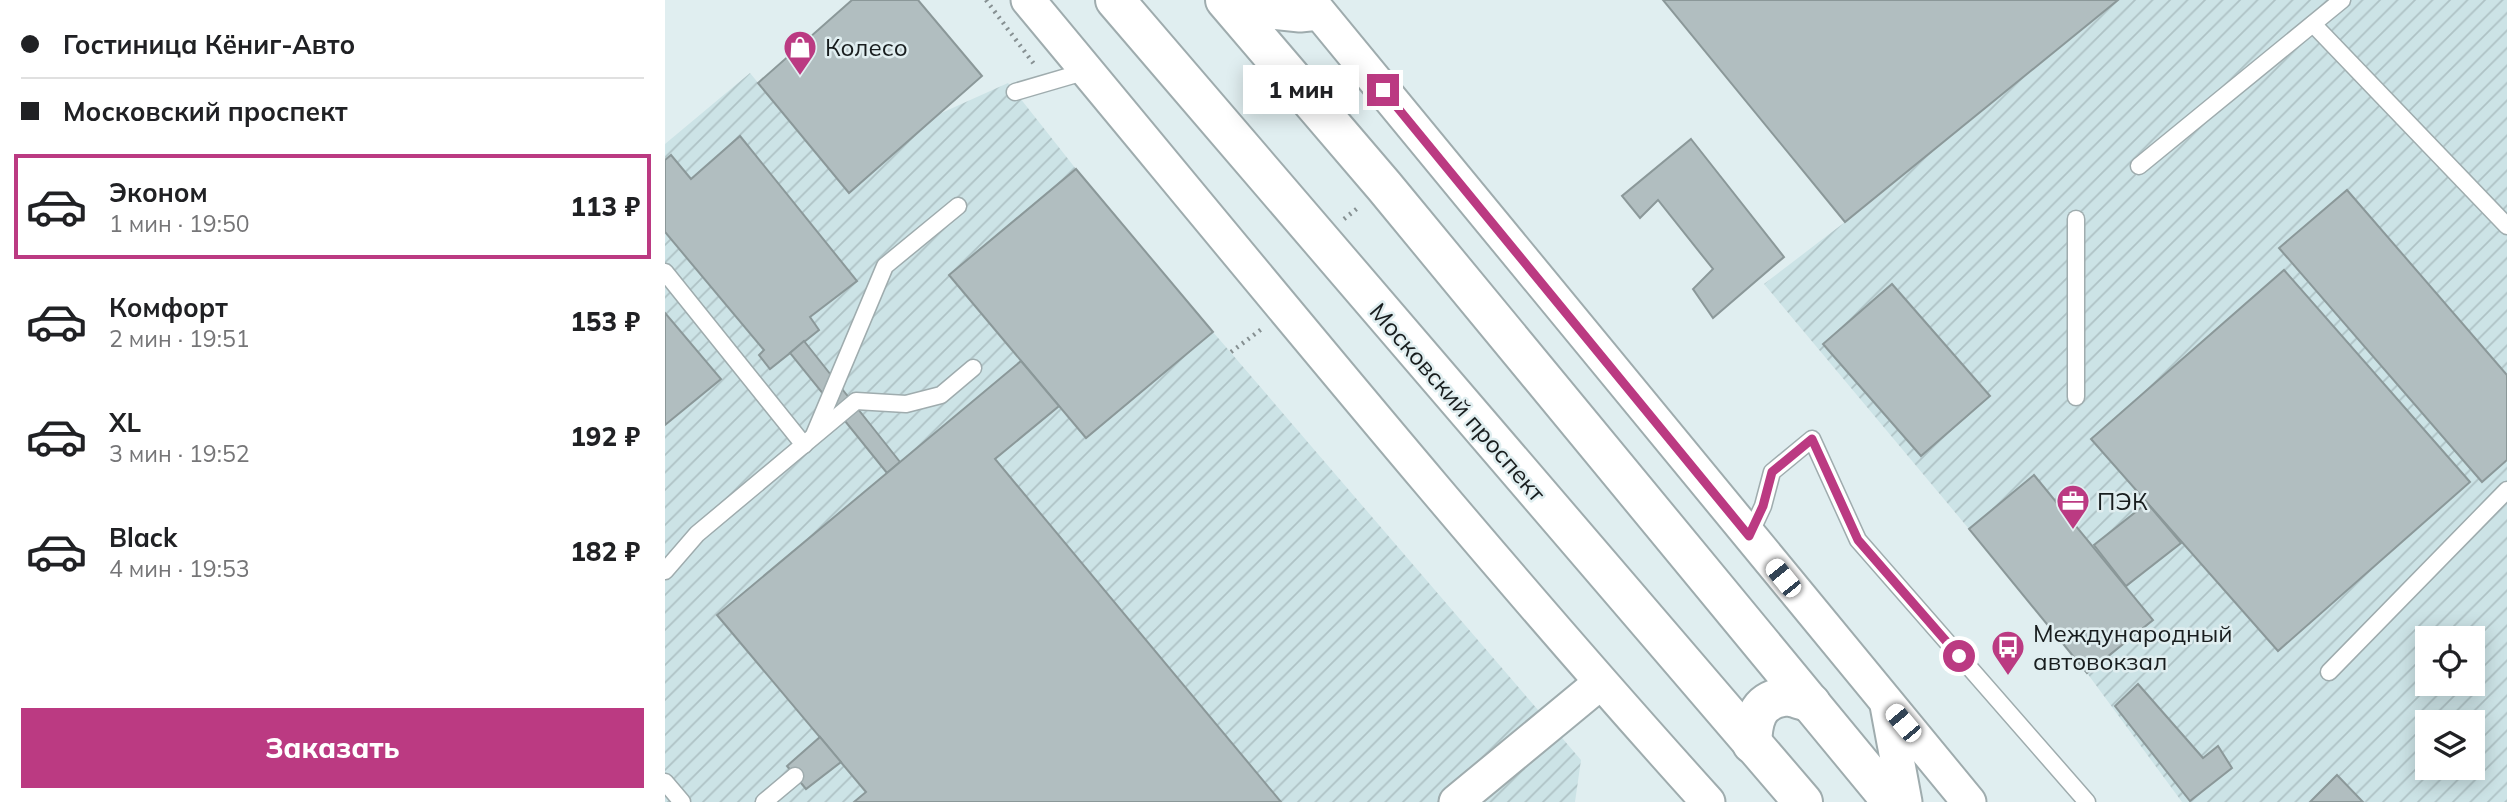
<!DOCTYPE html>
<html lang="ru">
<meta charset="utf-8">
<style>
body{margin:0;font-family:Mulish,sans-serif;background:#f6f6f6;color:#202124;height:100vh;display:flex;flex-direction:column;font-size:26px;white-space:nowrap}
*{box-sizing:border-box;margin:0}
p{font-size:23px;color:#757577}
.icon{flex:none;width:38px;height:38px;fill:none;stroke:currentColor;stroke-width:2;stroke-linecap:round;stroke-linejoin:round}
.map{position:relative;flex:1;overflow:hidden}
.sheet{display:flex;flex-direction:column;background:#fff;width:665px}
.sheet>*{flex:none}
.guide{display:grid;align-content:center;height:154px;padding:0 21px;background:#fff}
.fabs{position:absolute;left:1750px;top:626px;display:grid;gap:14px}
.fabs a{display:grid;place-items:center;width:70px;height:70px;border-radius:0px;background:#fff;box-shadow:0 4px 18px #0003;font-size:35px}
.end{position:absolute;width:32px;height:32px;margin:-16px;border:9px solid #bb3a82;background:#fff;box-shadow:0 0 0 4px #fff}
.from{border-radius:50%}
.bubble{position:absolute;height:49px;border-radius:0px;background:#fff;box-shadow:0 4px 18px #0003;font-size:23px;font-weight:800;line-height:49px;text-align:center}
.car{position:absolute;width:21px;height:42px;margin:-21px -10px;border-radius:9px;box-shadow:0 0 5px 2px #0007;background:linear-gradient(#fff 24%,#345 0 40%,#fff 0 76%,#345 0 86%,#fff 0)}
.guide b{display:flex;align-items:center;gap:24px;height:66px;font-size:26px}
.guide b+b{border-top:2px solid #e0e0e0}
.guide i{width:18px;height:18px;background:#202124}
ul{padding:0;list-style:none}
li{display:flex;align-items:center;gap:21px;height:105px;margin:0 14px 10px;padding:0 7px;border:4px solid transparent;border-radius:0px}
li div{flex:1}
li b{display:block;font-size:26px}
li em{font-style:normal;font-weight:800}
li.current{border-color:#bb3a82}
li>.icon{width:63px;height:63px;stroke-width:1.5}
.cta{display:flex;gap:14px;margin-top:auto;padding:14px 21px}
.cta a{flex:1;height:80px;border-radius:0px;background:#bb3a82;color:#fff;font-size:28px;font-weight:800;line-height:80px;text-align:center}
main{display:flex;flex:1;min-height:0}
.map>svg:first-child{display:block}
</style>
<main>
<section class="sheet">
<div class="guide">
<b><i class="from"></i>Гостиница Кёниг-Авто</b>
<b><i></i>Московский проспект</b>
</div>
<ul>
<li class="current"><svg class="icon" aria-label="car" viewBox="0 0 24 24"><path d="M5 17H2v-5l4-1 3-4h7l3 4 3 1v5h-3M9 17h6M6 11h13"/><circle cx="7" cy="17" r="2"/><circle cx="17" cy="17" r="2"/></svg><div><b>Эконом</b><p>1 мин · 19:50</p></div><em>113 ₽</em></li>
<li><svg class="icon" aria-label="car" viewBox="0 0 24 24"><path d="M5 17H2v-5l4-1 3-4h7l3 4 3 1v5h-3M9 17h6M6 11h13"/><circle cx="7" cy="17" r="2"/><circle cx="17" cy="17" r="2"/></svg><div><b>Комфорт</b><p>2 мин · 19:51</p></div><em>153 ₽</em></li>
<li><svg class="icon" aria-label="car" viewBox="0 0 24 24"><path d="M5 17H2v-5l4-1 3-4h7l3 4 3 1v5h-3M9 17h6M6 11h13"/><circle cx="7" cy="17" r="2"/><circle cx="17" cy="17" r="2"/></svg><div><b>XL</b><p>3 мин · 19:52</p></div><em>192 ₽</em></li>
<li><svg class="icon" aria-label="car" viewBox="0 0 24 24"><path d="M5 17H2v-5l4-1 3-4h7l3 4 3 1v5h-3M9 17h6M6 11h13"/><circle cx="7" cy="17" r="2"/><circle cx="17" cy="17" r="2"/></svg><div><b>Black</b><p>4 мин · 19:53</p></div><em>182 ₽</em></li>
</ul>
<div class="cta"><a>Заказать</a></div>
</section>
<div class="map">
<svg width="1842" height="802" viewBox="0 0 1842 802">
<defs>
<pattern id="industrial-furrows" width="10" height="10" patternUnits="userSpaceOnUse" patternTransform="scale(1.75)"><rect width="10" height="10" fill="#cce3e6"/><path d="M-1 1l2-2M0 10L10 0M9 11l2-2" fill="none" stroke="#aec2c5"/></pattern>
</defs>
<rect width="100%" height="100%" fill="#e0eef0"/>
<g fill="url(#industrial-furrows)" fill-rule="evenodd">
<path d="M1453,0H1842V802H1517L1422,673L1487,619L1370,476L1304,529L1099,284L1180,222ZM1762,639H1808V684H1762ZM1762,723H1808V768H1762Z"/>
<polygon points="85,73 184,193 272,115 343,83 411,169 284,275 421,438 548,332 916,760 910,802 0,802 0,144"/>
</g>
<g fill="#b1bec0" stroke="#8b9899" stroke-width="2">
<polygon points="187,0 253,0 317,76 184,193 93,83"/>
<polygon points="998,0 1453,0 1180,222"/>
<polygon points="75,136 192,281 145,317 154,330 105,369 94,355 99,350 0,232 0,160 6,155 26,179"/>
<polygon points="1026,139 1119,257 1048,318 1028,289 1048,269 993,200 975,218 957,196"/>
<polygon points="411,169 548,332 421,438 284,275"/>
<polygon points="1682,190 1842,375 1842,460 1817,482 1614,248"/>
<polygon points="1619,270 1805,482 1613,651 1426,439"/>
<polygon points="1227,284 1325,396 1256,456 1158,344"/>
<polygon points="0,313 56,379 0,425"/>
<polygon points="139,341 235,462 222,473 125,353"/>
<polygon points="356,361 394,406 330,459 616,802 189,802 201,792 52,615"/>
<polygon points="1369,475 1488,620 1422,673 1304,529"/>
<polygon points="1482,503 1516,543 1461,586 1429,545"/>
<polygon points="1473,684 1538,758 1553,746 1567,768 1525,801 1450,706"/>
<polygon points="155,737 176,762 141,789 122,766"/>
<polygon points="1672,775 1698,802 1645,802"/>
</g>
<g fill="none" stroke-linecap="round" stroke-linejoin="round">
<defs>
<g id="lane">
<polyline points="1648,24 1842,226"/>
<polyline points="350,92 422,71"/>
<polyline points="1474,166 1677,0"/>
<polyline points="0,272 139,445"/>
<polyline points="1411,397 1411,219"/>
<polyline points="149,435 220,266 293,206"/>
<polyline points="1084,536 1098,506 1107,472 1147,439 1193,540 1422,802"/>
<polyline points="0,571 32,534 191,401 241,404 276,395 308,368"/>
<polyline points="1664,672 1842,490"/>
<polyline points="0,782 17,802"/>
<polyline points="99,802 130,776"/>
</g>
<g id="street">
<path d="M363,0C587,269 808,542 1043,802"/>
<polyline points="644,0 1304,802"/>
<polyline points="567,8 635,15 654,13"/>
<polyline points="1222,705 1240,802"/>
<polyline points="791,802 935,683"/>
</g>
<g id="primary">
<polyline points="450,0 1138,802"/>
<polyline points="560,0 719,186 1227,802"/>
<path d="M1087,744C1088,722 1091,701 1118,697C1126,695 1138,701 1146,703"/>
</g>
</defs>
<use href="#lane" stroke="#9facae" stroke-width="19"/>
<use href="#street" stroke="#9facae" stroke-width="37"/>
<use href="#primary" stroke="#9facae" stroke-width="42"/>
<g stroke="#869092" stroke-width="4.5" stroke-dasharray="2 5" stroke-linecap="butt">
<polyline points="321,0 369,64"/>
<polyline points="679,219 694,207"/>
<polyline points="566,352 598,328"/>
</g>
<use href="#lane" stroke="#fff" stroke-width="16"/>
<use href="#street" stroke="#fff" stroke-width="33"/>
<use href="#primary" stroke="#fff" stroke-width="38"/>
</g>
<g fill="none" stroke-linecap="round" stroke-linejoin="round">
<polyline stroke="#bb3a82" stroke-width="9" points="718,90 1084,536 1098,506 1107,472 1147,439 1193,540 1294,656"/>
</g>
<defs>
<symbol id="shop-pin" viewBox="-11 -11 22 30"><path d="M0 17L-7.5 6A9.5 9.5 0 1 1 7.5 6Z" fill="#bb3a82" stroke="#e0eef0"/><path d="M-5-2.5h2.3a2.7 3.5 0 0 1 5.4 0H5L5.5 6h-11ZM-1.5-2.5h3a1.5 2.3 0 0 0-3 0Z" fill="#fff"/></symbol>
<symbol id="office-pin" viewBox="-11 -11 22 30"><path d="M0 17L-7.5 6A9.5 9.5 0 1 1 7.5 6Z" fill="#bb3a82" stroke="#e0eef0"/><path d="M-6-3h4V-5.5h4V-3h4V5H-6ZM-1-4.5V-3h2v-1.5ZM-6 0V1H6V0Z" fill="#fff"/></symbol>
<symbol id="bus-pin" viewBox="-11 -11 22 30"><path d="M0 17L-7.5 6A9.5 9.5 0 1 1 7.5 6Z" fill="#bb3a82" stroke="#e0eef0"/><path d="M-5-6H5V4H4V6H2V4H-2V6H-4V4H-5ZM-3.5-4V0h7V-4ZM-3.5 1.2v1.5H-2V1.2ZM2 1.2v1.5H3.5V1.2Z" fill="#fff"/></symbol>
</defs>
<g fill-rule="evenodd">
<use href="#shop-pin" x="116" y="28" width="38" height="52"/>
<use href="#office-pin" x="1389" y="482" width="38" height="52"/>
<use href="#bus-pin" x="1324" y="628" width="38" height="52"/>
</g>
<g text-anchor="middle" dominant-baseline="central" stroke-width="5" stroke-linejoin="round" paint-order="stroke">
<g font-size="24" fill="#181d1e" stroke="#e0eef0" text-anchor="start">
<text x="160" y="47">Колесо</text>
<text x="1432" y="501">ПЭК</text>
<text x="1368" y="633">Международный<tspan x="1368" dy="28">автовокзал</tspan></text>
</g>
<g font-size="24" fill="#181d1e" stroke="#e0eef0">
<text transform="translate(793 402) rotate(49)">Московский проспект</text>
</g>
</g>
</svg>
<div class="fabs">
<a><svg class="icon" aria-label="locate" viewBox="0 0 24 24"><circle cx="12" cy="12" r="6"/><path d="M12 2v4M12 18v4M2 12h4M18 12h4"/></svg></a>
<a><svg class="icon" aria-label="layers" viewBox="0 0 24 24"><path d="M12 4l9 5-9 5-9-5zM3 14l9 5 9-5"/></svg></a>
</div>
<i class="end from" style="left:1294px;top:656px"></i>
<i class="end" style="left:718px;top:90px"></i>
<div class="bubble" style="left:578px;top:65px;width:116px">1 мин</div>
<i class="car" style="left:1118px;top:578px;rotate:321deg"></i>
<i class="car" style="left:1238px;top:723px;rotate:320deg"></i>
</div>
</main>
